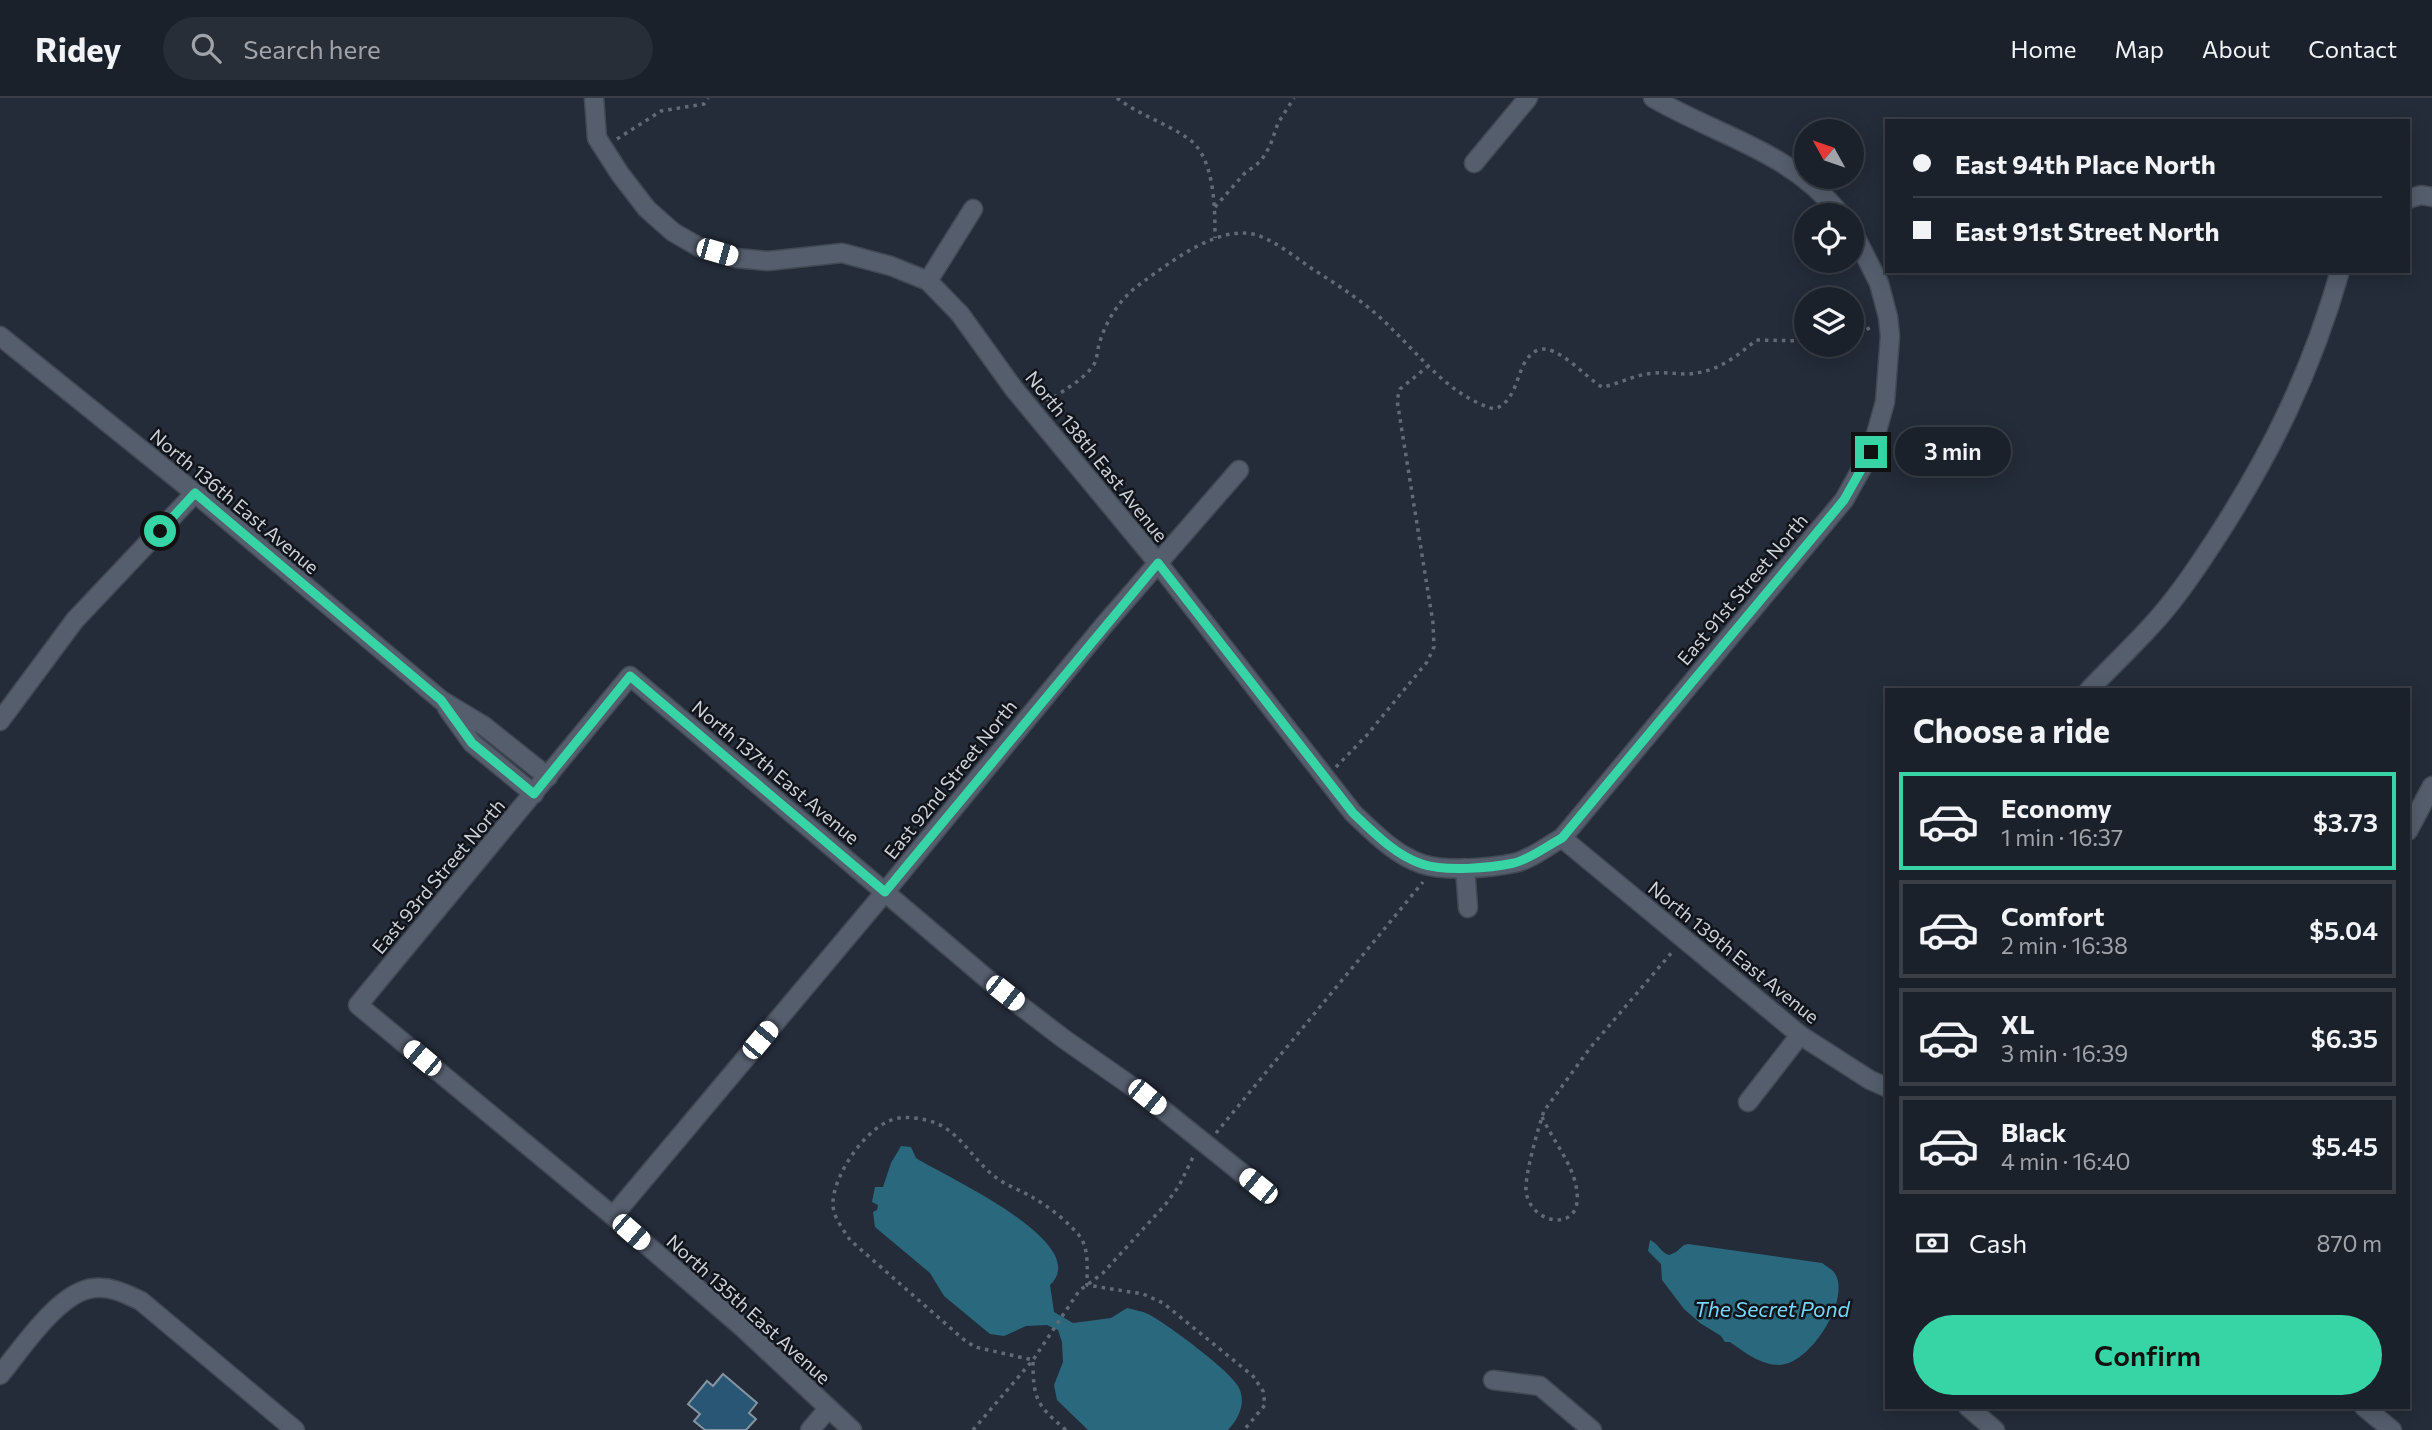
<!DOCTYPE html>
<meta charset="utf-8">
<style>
body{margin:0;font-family:Commissioner,sans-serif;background:#282e37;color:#f1f3f6;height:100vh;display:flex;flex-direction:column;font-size:26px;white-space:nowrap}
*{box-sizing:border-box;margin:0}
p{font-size:23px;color:#a0a3a9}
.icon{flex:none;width:38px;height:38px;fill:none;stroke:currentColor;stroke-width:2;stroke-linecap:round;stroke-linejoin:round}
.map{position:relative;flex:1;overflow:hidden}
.details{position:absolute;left:1885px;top:590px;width:525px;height:721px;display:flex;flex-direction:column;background:#1b212b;border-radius:0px;box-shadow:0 4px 18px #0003,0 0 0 2px #393e47}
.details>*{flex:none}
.guide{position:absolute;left:1885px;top:21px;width:525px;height:154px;border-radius:0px;box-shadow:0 4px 18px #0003,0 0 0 2px #393e47;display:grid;align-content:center;height:154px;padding:0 28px;background:#1b212b}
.needle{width:46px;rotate:310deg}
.tools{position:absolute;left:1794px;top:21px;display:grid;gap:14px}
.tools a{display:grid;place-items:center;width:70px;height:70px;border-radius:50%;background:#1b212b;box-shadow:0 4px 18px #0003,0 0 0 2px #393e47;font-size:35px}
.end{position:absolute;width:32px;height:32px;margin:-16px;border:9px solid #37d4a6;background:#111;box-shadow:0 0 0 4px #111}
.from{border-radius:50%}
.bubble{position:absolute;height:49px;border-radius:24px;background:#1b212b;box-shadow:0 4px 18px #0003,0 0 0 2px #393e47;font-size:23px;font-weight:600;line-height:49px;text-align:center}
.car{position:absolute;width:21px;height:42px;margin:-21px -10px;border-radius:9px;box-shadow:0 0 5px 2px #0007;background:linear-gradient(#fff 24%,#345 0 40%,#fff 0 76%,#345 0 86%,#fff 0)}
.guide b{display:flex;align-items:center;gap:24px;height:66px;font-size:26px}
.guide b+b{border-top:2px solid #393e47}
.guide i{width:18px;height:18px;background:#f1f3f6}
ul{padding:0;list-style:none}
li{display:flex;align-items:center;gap:21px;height:98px;margin:0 14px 10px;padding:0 14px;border:4px solid #393e47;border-radius:0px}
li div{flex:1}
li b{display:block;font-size:26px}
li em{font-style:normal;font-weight:600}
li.active{border-color:#37d4a6}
li>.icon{width:63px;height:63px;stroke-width:1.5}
h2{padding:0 28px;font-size:32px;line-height:84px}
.pay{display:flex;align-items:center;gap:18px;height:77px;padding:0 28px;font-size:26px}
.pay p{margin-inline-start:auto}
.action{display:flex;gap:14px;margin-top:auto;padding:14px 28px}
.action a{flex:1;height:80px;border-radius:42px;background:#37d4a6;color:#111;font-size:28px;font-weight:600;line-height:80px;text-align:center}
header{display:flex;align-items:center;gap:42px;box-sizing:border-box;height:98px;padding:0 35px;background:#1b212b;border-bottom:2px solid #393e47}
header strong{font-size:33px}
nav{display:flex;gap:38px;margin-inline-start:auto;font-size:24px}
.search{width:490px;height:63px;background:#282e37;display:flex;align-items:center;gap:18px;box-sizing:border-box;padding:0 24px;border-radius:38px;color:#a0a3a9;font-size:26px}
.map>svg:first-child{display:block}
</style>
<header>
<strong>Ridey</strong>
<div class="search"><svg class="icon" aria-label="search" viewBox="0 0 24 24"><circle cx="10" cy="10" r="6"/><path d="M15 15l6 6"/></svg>Search here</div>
<nav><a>Home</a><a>Map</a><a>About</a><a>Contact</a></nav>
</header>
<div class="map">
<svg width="2432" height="1332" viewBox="0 0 2432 1332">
<rect width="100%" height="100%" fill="#242c39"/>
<g fill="#29687d">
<path d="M901,1048L911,1049L916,1060C942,1077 1095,1145 1050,1187L1054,1214L1073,1225L1111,1220L1127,1210C1134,1212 1142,1213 1148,1216C1166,1225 1229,1272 1238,1288C1247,1304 1239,1320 1228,1332H1088L1057,1302L1054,1287L1063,1264L1062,1244L1058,1232L1047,1227L1026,1228L1004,1238L990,1236L944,1198L930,1175L875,1129L873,1114L877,1112L878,1107L872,1104L875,1089H883L891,1065Z"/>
<path d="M1650,1142C1659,1146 1660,1154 1669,1157L1676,1154L1684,1147L1688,1146L1822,1165C1828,1170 1835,1172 1837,1180C1847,1207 1809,1267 1779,1267C1761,1267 1744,1254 1730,1244H1725L1721,1238L1700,1225L1684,1211L1662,1182L1661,1166L1648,1153Z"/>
</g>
<polygon fill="#295675" stroke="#8495a1" stroke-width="2" points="723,1276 757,1305 749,1315 756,1321 746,1332 705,1332 694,1323 700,1316 688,1306 707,1283 713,1288"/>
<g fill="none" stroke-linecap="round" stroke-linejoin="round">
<defs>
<g id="minor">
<path d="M594,0L597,40L620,76L647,111L673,134L699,149L736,160L768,163L842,155L891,168L928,183L960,216L1014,291L1158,465L1353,715C1373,734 1395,757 1422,766C1445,774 1490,770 1514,765C1530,762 1547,748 1562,740L1844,402L1871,354L1885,304L1890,238L1888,219L1879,185L1852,132"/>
<path d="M1653,0C1720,39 1791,53 1841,117"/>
<polyline points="1474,65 1528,0"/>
<polyline points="2408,101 2421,97 2432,99"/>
<polyline points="928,183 973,111"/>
<polyline points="0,238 195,395 441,602 484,628 548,679"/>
<path d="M2089,592C2110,570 2132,549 2152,527C2176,501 2196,471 2215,442C2271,356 2312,272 2340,173"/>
<polyline points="447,610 472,645 534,696"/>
<polyline points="0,623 75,522 195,395"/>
<polyline points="2408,733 2432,688"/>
<polyline points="1562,740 1800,937 1870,982 1886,989"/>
<polyline points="1465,770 1468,810"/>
<polyline points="1748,1004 1800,937"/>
<polyline points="613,1118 885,794 1105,526 1239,372"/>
<path d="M0,1277C21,1252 59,1193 94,1190C111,1188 126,1196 141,1203L295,1332"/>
<polyline points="1493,1282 1540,1288 1592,1332"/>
<polyline points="1968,1309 1995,1332"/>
<polyline points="2364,1309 2392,1332"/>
<polyline points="810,1332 828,1311"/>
<polyline points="852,1332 742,1229 613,1118 358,907 630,578 1005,896 1064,941 1147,999 1258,1088"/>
</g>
</defs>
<use href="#minor" stroke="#424954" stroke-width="21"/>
<g stroke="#636a75" stroke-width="3.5" stroke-dasharray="3.5 5" stroke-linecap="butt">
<path d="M1117,0C1139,17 1166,25 1189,41C1215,60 1215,111 1215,140"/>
<polyline points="617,41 661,13 704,6 708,0"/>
<polyline points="1215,109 1244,76 1261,63 1270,48 1278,25 1294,0"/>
<polyline points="1852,240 1871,229"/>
<path d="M1047,304C1062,293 1082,283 1093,268C1098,261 1097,251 1100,243C1108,219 1122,198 1143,184C1172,163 1224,122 1262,139C1279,146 1295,159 1311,170C1339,188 1368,206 1391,230C1422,260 1450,298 1494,311C1522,302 1514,262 1538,252C1557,245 1586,280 1602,289C1620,286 1635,276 1655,275C1666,274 1677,276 1688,276C1717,274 1735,260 1756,242L1806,243"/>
<polyline points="1336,669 1367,637 1427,564 1434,549 1433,525 1397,302 1400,291 1427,269"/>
<path d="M1542,1019C1554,1045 1580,1074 1577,1104C1574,1133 1530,1125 1526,1093C1525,1075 1538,1031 1544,1013L1590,950L1673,853"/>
<polyline points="1216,1035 1423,784"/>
<polyline points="973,1332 1033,1262 1079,1193 1103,1175 1165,1107 1179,1088 1194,1057"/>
<path d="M1066,1332C1036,1307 1033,1300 1033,1262L975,1249L963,1241L850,1142C843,1131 832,1118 833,1104C834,1077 864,1033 889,1023C900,1018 914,1019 926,1022C958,1029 970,1059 994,1078C1005,1087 1020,1092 1032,1099C1048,1108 1070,1125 1081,1140C1089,1153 1087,1172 1087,1187L1143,1196L1163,1205L1253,1278L1263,1293L1265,1307L1244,1332"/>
</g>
<use href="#minor" stroke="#555e6d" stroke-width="18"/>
</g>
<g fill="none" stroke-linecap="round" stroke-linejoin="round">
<path stroke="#37d4a6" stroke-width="9" d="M160,433L195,395L441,602L472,645L534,696L630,578L885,794L1158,465L1353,715C1373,734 1395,757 1422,766C1445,774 1490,770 1514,765C1530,761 1547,748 1562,740L1844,402L1871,354"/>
</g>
<g text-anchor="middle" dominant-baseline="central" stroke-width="5" stroke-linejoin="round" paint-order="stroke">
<g font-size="19" fill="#ccd2da" stroke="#11141a">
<text transform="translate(1097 358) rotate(51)">North 138th East Avenue</text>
<text transform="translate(235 403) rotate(40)">North 136th East Avenue</text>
<text transform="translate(1742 491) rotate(-50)">East 91st Street North</text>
<text transform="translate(776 674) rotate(40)">North 137th East Avenue</text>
<text transform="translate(950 681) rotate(-51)">East 92nd Street North</text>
<text transform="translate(438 778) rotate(-50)">East 93rd Street North</text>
<text transform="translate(1734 854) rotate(39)">North 139th East Avenue</text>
<text transform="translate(749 1211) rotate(42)">North 135th East Avenue</text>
</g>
<g font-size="21" font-style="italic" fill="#78d7f9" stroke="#11141a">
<text x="1772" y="1210">The Secret Pond</text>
</g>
</g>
</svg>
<div class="tools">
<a><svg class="needle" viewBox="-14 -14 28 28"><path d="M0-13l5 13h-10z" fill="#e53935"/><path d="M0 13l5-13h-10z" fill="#a0a3a9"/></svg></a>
<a><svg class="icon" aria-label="locate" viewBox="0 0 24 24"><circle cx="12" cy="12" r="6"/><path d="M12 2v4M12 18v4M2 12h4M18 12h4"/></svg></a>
<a><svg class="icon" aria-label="layers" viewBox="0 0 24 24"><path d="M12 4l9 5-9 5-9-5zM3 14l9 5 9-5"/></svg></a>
</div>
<i class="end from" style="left:160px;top:433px"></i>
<i class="end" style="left:1871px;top:354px"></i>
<div class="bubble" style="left:1895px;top:329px;width:116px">3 min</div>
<i class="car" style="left:717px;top:154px;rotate:106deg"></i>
<i class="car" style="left:1005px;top:895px;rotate:128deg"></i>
<i class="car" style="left:760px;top:942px;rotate:40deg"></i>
<i class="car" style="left:422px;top:960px;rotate:310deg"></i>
<i class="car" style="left:1147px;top:999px;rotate:129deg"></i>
<i class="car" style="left:1258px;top:1088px;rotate:309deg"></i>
<i class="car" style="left:631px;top:1134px;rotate:131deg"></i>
<div class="guide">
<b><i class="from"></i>East 94th Place North</b>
<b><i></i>East 91st Street North</b>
</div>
<section class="details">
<h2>Choose a ride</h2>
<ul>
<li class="active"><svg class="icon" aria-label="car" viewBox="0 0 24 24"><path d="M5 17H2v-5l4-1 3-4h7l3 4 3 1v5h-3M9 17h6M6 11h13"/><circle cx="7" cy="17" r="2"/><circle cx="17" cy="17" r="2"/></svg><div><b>Economy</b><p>1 min · 16:37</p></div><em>$3.73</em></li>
<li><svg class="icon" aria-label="car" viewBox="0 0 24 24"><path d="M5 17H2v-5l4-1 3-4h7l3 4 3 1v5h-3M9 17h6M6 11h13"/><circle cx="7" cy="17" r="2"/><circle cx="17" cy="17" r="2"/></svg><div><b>Comfort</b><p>2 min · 16:38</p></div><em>$5.04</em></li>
<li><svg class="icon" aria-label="car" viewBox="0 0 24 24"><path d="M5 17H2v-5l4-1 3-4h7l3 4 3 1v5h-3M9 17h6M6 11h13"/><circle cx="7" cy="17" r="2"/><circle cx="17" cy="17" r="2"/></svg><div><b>XL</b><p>3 min · 16:39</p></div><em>$6.35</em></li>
<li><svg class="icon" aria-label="car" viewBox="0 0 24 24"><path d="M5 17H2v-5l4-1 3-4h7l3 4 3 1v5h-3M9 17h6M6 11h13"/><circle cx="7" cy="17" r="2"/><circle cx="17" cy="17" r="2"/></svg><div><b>Black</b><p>4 min · 16:40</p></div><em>$5.45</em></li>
</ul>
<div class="pay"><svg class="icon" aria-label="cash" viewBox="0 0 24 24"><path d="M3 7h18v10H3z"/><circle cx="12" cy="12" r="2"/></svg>Cash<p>870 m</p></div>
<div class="action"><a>Confirm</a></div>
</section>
</div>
